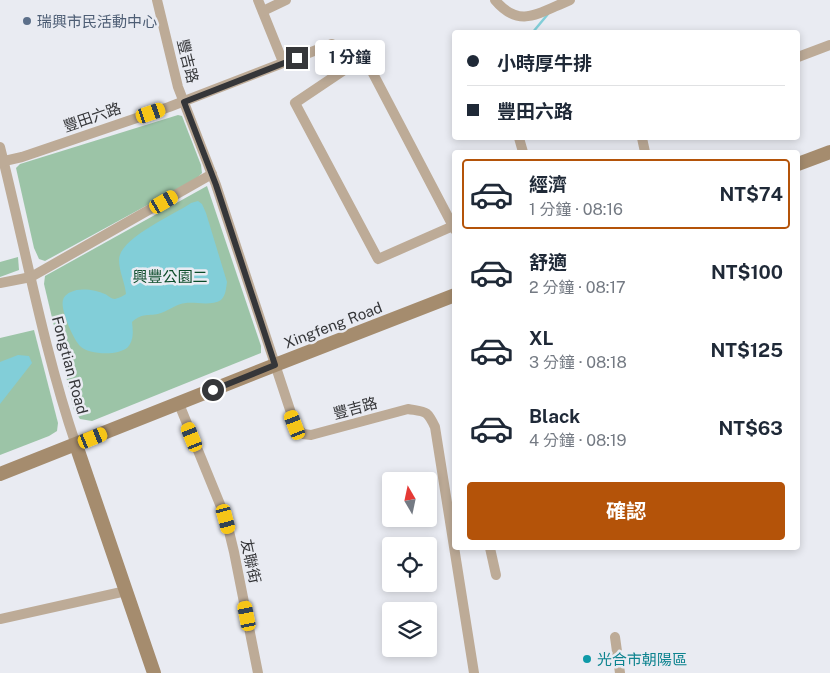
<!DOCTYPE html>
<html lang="zh-TW">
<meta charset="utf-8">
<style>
body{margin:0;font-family:"Public Sans","Noto Sans TC",sans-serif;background:#f6f6f7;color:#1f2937;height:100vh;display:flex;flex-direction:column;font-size:19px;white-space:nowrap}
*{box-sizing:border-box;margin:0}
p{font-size:16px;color:#747a83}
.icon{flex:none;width:28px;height:28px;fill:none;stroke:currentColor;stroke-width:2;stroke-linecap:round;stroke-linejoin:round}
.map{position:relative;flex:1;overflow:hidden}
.sheet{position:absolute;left:452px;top:150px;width:348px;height:400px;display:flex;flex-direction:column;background:#fff;border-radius:5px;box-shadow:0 2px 8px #0003}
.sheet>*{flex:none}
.banner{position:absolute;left:452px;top:30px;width:348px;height:110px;border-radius:5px;box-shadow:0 2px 8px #0003;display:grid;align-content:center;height:110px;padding:0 15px;background:#fff}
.needle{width:32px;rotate:351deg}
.fabs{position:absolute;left:382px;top:472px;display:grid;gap:10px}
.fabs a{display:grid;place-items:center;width:55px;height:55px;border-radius:5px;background:#fff;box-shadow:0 2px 8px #0003;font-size:25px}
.end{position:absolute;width:22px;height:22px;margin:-11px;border:6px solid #353639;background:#fff;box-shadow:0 0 0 2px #fff}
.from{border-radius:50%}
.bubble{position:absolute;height:35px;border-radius:5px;background:#fff;box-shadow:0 2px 8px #0003;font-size:16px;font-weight:700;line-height:35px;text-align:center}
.car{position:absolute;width:15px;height:30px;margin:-15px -8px;border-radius:6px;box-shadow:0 0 4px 1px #0007;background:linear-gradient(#f5c518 24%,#345 0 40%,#f5c518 0 76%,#345 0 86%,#f5c518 0)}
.banner b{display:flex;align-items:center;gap:18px;height:48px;font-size:19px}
.banner b+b{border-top:1px solid #e0e1e3}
.banner i{width:12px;height:12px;background:#1f2937}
ul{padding:9px 0 0;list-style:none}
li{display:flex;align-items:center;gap:15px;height:70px;margin:0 10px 8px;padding:0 5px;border:2px solid transparent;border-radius:5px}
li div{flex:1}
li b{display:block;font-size:19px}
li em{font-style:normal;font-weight:700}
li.selected{border-color:#b45309}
li>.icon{width:45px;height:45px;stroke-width:1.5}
.action{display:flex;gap:10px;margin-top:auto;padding:10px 15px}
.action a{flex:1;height:58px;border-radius:5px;background:#b45309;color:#fff;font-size:20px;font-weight:700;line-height:58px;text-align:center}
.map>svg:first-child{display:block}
</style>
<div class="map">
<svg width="830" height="673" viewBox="0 0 830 673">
<rect width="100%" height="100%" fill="#e9ebf2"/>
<g fill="#9cc4a7">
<polygon points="178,115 182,116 201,165 202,173 197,178 45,261 39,259 34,248 16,168 20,164"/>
<polygon points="207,186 261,346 261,353 92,421 80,419 74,410 44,284 45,276"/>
<polygon points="18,257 19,270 0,277 0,262"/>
<polygon points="34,330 58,423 57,431 49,436 0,455 0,338"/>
</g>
<g fill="#82ced8">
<path d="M198,201L202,204L206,213L227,282C226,288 226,295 221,300C212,306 196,302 186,303C176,304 170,310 161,313C148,317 143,312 132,322C133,331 134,340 128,347C119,356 89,355 80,346C73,339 60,309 63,300C64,296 68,293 71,292C80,287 96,290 105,294C109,296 111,299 115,299C119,298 123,296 126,294C125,283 119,271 119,260C119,238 174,215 191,203Z"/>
<polygon points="18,355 29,356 32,363 0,404 0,362"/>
</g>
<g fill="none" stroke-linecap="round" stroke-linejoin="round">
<polyline stroke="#82ced8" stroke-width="2.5" points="533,32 548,14"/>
<g stroke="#bdab97" stroke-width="10">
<path d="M157,0L178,87L216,185L295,425L303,434L311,435L408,409C426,412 427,410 435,427L474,673"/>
<polyline points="258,0 283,62"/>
<path d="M495,0C520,30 540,12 570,0"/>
<polyline points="263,11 286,0"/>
<polyline points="798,57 830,45"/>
<polyline points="519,138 523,152"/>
<polyline points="642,138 645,152"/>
<path d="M0,147C25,246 43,348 76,445"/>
<polyline points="0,162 22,157 169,107 332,44"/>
<polyline points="453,226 378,259 295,103 356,62 367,62 455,230"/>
<polyline points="0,283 31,277 212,174"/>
<polyline points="179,404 226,519 234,552 258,673"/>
<polyline points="490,548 496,575"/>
<polyline points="0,619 126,591"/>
<polyline points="615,637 620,673"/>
</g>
<g stroke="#a58c6e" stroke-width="14">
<polyline points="798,164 830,152"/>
<polyline points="76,445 154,673"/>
<polyline points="0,474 275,365 455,295"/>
</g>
</g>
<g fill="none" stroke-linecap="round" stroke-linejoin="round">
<polyline stroke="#353639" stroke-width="6" points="213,390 275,365 216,185 184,102 297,58"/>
</g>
<circle fill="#5c6f8a" stroke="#e9ebf2" stroke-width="2" cx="27" cy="21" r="5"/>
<circle fill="#0f9aa8" stroke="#e9ebf2" stroke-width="2" cx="587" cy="659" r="5"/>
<g text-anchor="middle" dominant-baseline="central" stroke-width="5" stroke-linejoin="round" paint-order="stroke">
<g font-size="15" fill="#4e5e75" stroke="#e9ebf2" text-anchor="start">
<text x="37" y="21">瑞興市民活動中心</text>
</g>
<g font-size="15" fill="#353639" stroke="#e9ebf2">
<text transform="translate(188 61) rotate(76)">豐吉路</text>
<text transform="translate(92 117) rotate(-19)">豐田六路</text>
<text transform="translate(333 325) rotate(-21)">Xingfeng Road</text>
<text transform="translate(70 365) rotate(75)">Fongtian Road</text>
<text transform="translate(355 408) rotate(-15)">豐吉路</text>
<text transform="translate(251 561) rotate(78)">友聯街</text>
</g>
<g font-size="15" fill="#0b4b29" stroke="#e9ebf2">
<text x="170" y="276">興豐公園二</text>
</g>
<g font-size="15" fill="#0d838f" stroke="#e9ebf2" text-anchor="start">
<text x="597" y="659">光合市朝陽區</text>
</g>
</g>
</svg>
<div class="fabs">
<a><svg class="needle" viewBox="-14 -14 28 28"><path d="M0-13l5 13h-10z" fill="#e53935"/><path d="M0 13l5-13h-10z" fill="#747a83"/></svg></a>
<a><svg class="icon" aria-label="locate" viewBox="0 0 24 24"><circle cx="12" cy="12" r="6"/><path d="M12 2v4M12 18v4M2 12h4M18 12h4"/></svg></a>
<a><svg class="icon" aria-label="layers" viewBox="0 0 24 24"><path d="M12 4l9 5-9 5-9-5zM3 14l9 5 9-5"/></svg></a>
</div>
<i class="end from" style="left:213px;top:390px"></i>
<i class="end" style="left:297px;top:58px"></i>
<div class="bubble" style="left:315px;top:40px;width:70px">1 分鐘</div>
<i class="car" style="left:151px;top:113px;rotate:71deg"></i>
<i class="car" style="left:164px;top:202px;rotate:60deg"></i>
<i class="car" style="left:295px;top:425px;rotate:339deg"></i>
<i class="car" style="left:192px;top:437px;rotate:338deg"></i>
<i class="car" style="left:93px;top:438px;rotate:68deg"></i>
<i class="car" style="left:226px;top:519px;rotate:165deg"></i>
<i class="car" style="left:247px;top:616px;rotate:349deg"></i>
<div class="banner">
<b><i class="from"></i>小時厚牛排</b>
<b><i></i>豐田六路</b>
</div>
<section class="sheet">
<ul>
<li class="selected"><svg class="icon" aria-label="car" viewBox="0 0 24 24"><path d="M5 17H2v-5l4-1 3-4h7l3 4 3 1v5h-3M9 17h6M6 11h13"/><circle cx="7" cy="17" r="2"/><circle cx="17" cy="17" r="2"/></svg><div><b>經濟</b><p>1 分鐘 · 08:16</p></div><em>NT$74</em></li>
<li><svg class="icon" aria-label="car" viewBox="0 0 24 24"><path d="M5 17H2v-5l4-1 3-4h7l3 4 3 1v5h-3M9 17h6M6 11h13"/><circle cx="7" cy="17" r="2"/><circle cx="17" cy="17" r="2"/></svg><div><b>舒適</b><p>2 分鐘 · 08:17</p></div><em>NT$100</em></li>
<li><svg class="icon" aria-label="car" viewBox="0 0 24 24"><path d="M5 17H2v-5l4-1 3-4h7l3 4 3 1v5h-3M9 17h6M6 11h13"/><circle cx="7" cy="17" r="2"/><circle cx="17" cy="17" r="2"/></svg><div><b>XL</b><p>3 分鐘 · 08:18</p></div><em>NT$125</em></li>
<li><svg class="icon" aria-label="car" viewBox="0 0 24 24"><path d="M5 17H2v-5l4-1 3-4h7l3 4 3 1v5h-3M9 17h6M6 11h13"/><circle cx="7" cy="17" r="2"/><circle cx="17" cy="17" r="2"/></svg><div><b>Black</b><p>4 分鐘 · 08:19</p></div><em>NT$63</em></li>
</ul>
<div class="action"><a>確認</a></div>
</section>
</div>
